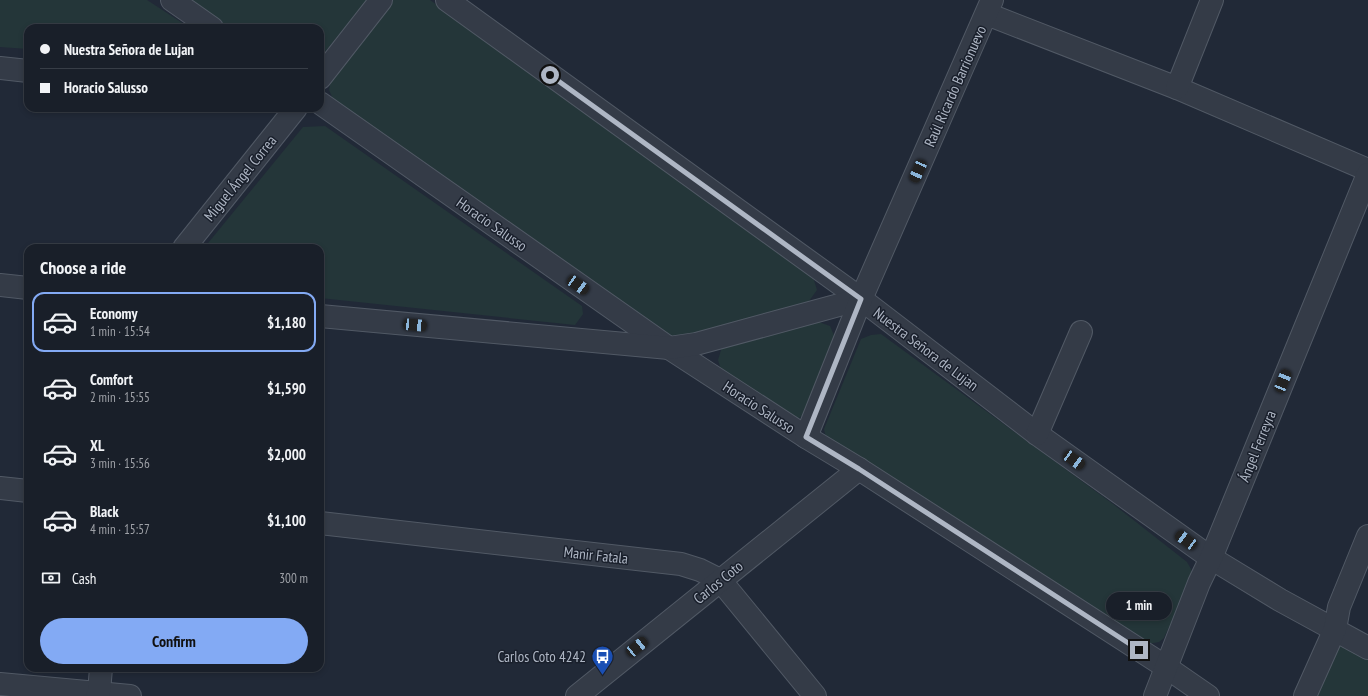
<!DOCTYPE html>
<meta charset="utf-8">
<style>
body{margin:0;font-family:"PT Sans Narrow",sans-serif;background:#222731;color:#f1f3f6;height:100vh;display:flex;flex-direction:column;font-size:15px;white-space:nowrap}
*{box-sizing:border-box;margin:0}
p{font-size:13px;color:#9fa2a8}
.icon{flex:none;width:22px;height:22px;fill:none;stroke:currentColor;stroke-width:2;stroke-linecap:round;stroke-linejoin:round}
.map{position:relative;flex:1;overflow:hidden}
.panel{position:absolute;left:24px;top:244px;width:300px;height:428px;display:flex;flex-direction:column;background:#191f29;border-radius:12px;box-shadow:0 2px 6px #0003,0 0 0 1px #373d46}
.panel>*{flex:none}
.top-card{position:absolute;left:24px;top:24px;width:300px;height:88px;border-radius:12px;box-shadow:0 2px 6px #0003,0 0 0 1px #373d46;display:grid;align-content:center;height:88px;padding:0 16px;background:#191f29}
.end{position:absolute;width:18px;height:18px;margin:-9px;border:5px solid #aeb6c4;background:#111;box-shadow:0 0 0 2px #111}
.from{border-radius:50%}
.bubble{position:absolute;height:28px;border-radius:14px;background:#191f29;box-shadow:0 2px 6px #0003,0 0 0 1px #373d46;font-size:13px;font-weight:600;line-height:28px;text-align:center}
.car{position:absolute;width:12px;height:24px;margin:-12px -6px;border-radius:5px;box-shadow:0 0 3px 1px #0007;background:linear-gradient(#222 24%,#8ab4d8 0 40%,#222 0 76%,#8ab4d8 0 86%,#222 0)}
.top-card b{display:flex;align-items:center;gap:14px;height:38px;font-size:15px}
.top-card b+b{border-top:1px solid #373d46}
.top-card i{width:10px;height:10px;background:#f1f3f6}
ul{padding:0;list-style:none}
li{display:flex;align-items:center;gap:12px;height:60px;margin:0 8px 6px;padding:0 8px;border:2px solid transparent;border-radius:12px}
li div{flex:1}
li b{display:block;font-size:15px}
li em{font-style:normal;font-weight:600}
li.current{border-color:#83aaf4}
li>.icon{width:36px;height:36px;stroke-width:1.5}
h2{padding:0 16px;font-size:18px;line-height:48px}
.pay{display:flex;align-items:center;gap:10px;height:44px;padding:0 16px;font-size:15px}
.pay p{margin-inline-start:auto}
.cta{display:flex;gap:8px;margin-top:auto;padding:8px 16px}
.cta a{flex:1;height:46px;border-radius:24px;background:#83aaf4;color:#111;font-size:16px;font-weight:600;line-height:46px;text-align:center}
.map>svg:first-child{display:block}
</style>
<div class="map">
<svg width="1368" height="696" viewBox="0 0 1368 696">
<rect width="100%" height="100%" fill="#212937"/>
<g fill="#243639">
<polygon points="0,0 147,0 190,28 28,28 28,49 0,47"/>
<polygon points="186,0 367,0 320,58 320,28 227,28"/>
<polygon points="393,0 430,0 812,274 817,290 809,301 679,338 668,337 334,101 329,90 331,80"/>
<polygon points="325,126 582,306 583,314 575,325 320,298 320,248 204,248 303,127"/>
<polygon points="816,321 830,326 836,340 807,412 799,418 787,418 722,373 718,360 722,347"/>
<path d="M881,334L1113,504L1187,562C1189,566 1192,569 1192,574C1191,587 1170,624 1164,638L1159,642L1148,644L826,438L824,429L861,339L871,335Z"/>
<polygon points="1339,644 1368,657 1368,696 1311,696"/>
</g>
<g fill="none" stroke-linecap="round" stroke-linejoin="round">
<defs>
<g id="street">
<polyline points="172,0 212,28"/>
<polyline points="447,0 861,299 1037,434 1211,558 1280,600 1368,648"/>
<polyline points="987,14 1177,88 1368,170"/>
<polyline points="0,68 28,71"/>
<polyline points="320,78 381,0"/>
<polyline points="1177,88 1212,0"/>
<polyline points="320,103 669,348 806,437 859,469 1166,667 1208,696"/>
<polyline points="184,248 296,108"/>
<polyline points="0,285 28,288"/>
<polyline points="320,316 669,348 696,344 861,299"/>
<polyline points="1037,434 1081,332"/>
<polyline points="806,437 861,299 992,0"/>
<polyline points="0,488 28,491"/>
<polyline points="320,523 681,564 700,570 720,580 815,696"/>
<polyline points="0,684 130,696"/>
<polyline points="97,696 99,692 101,668"/>
<polyline points="577,696 859,469"/>
<polyline points="1155,696 1199,583 1211,558 1368,174"/>
<polyline points="1305,696 1335,629 1339,607 1368,536"/>
</g>
</defs>
<use href="#street" stroke="#515965" stroke-width="24"/>
<use href="#street" stroke="#343b47" stroke-width="22"/>
</g>
<g fill="none" stroke-linecap="round" stroke-linejoin="round">
<polyline stroke="#aeb6c4" stroke-width="5" points="550,75 861,299 806,437 859,469 1139,650"/>
</g>
<defs>
<symbol id="bus-pin" viewBox="-11 -11 22 30"><path d="M0 17L-7.5 6A9.5 9.5 0 1 1 7.5 6Z" fill="#1a4fb4" stroke="#1a202c"/><path d="M-5-6H5V4H4V6H2V4H-2V6H-4V4H-5ZM-3.5-4V0h7V-4ZM-3.5 1.2v1.5H-2V1.2ZM2 1.2v1.5H3.5V1.2Z" fill="#fff"/></symbol>
</defs>
<g fill-rule="evenodd">
<use href="#bus-pin" x="590" y="644" width="25" height="34"/>
</g>
<g text-anchor="middle" dominant-baseline="central" stroke-width="3" stroke-linejoin="round" paint-order="stroke">
<g font-size="15" fill="#aeb6c4" stroke="#1a202c">
<text transform="translate(955 86) rotate(-66)">Raúl Ricardo Barrionuevo</text>
<text transform="translate(240 178) rotate(-51)">Miguel Ángel Correa</text>
<text transform="translate(492 224) rotate(35)">Horacio Salusso</text>
<text transform="translate(926 349) rotate(37)">Nuestra Señora de Lujan</text>
<text transform="translate(759 407) rotate(33)">Horacio Salusso</text>
<text transform="translate(1257 446) rotate(-68)">Ángel Ferreyra</text>
<text transform="translate(596 555) rotate(6)">Manir Fatala</text>
<text transform="translate(718 582) rotate(-39)">Carlos Coto</text>
</g>
<g font-size="15" fill="#aeb6c4" stroke="#1a202c" text-anchor="end">
<text x="586" y="656">Carlos Coto 4242</text>
</g>
</g>
</svg>
<i class="end from" style="left:550px;top:75px"></i>
<i class="end" style="left:1139px;top:650px"></i>
<div class="bubble" style="left:1106px;top:592px;width:66px">1 min</div>
<i class="car" style="left:918px;top:171px;rotate:204deg"></i>
<i class="car" style="left:578px;top:285px;rotate:125deg"></i>
<i class="car" style="left:415px;top:325px;rotate:95deg"></i>
<i class="car" style="left:1283px;top:381px;rotate:22deg"></i>
<i class="car" style="left:1074px;top:460px;rotate:126deg"></i>
<i class="car" style="left:1186px;top:540px;rotate:306deg"></i>
<i class="car" style="left:637px;top:647px;rotate:51deg"></i>
<div class="top-card">
<b><i class="from"></i>Nuestra Señora de Lujan</b>
<b><i></i>Horacio Salusso</b>
</div>
<section class="panel">
<h2>Choose a ride</h2>
<ul>
<li class="current"><svg class="icon" aria-label="car" viewBox="0 0 24 24"><path d="M5 17H2v-5l4-1 3-4h7l3 4 3 1v5h-3M9 17h6M6 11h13"/><circle cx="7" cy="17" r="2"/><circle cx="17" cy="17" r="2"/></svg><div><b>Economy</b><p>1 min · 15:54</p></div><em>$1,180</em></li>
<li><svg class="icon" aria-label="car" viewBox="0 0 24 24"><path d="M5 17H2v-5l4-1 3-4h7l3 4 3 1v5h-3M9 17h6M6 11h13"/><circle cx="7" cy="17" r="2"/><circle cx="17" cy="17" r="2"/></svg><div><b>Comfort</b><p>2 min · 15:55</p></div><em>$1,590</em></li>
<li><svg class="icon" aria-label="car" viewBox="0 0 24 24"><path d="M5 17H2v-5l4-1 3-4h7l3 4 3 1v5h-3M9 17h6M6 11h13"/><circle cx="7" cy="17" r="2"/><circle cx="17" cy="17" r="2"/></svg><div><b>XL</b><p>3 min · 15:56</p></div><em>$2,000</em></li>
<li><svg class="icon" aria-label="car" viewBox="0 0 24 24"><path d="M5 17H2v-5l4-1 3-4h7l3 4 3 1v5h-3M9 17h6M6 11h13"/><circle cx="7" cy="17" r="2"/><circle cx="17" cy="17" r="2"/></svg><div><b>Black</b><p>4 min · 15:57</p></div><em>$1,100</em></li>
</ul>
<div class="pay"><svg class="icon" aria-label="cash" viewBox="0 0 24 24"><path d="M3 7h18v10H3z"/><circle cx="12" cy="12" r="2"/></svg>Cash<p>300 m</p></div>
<div class="cta"><a>Confirm</a></div>
</section>
</div>
